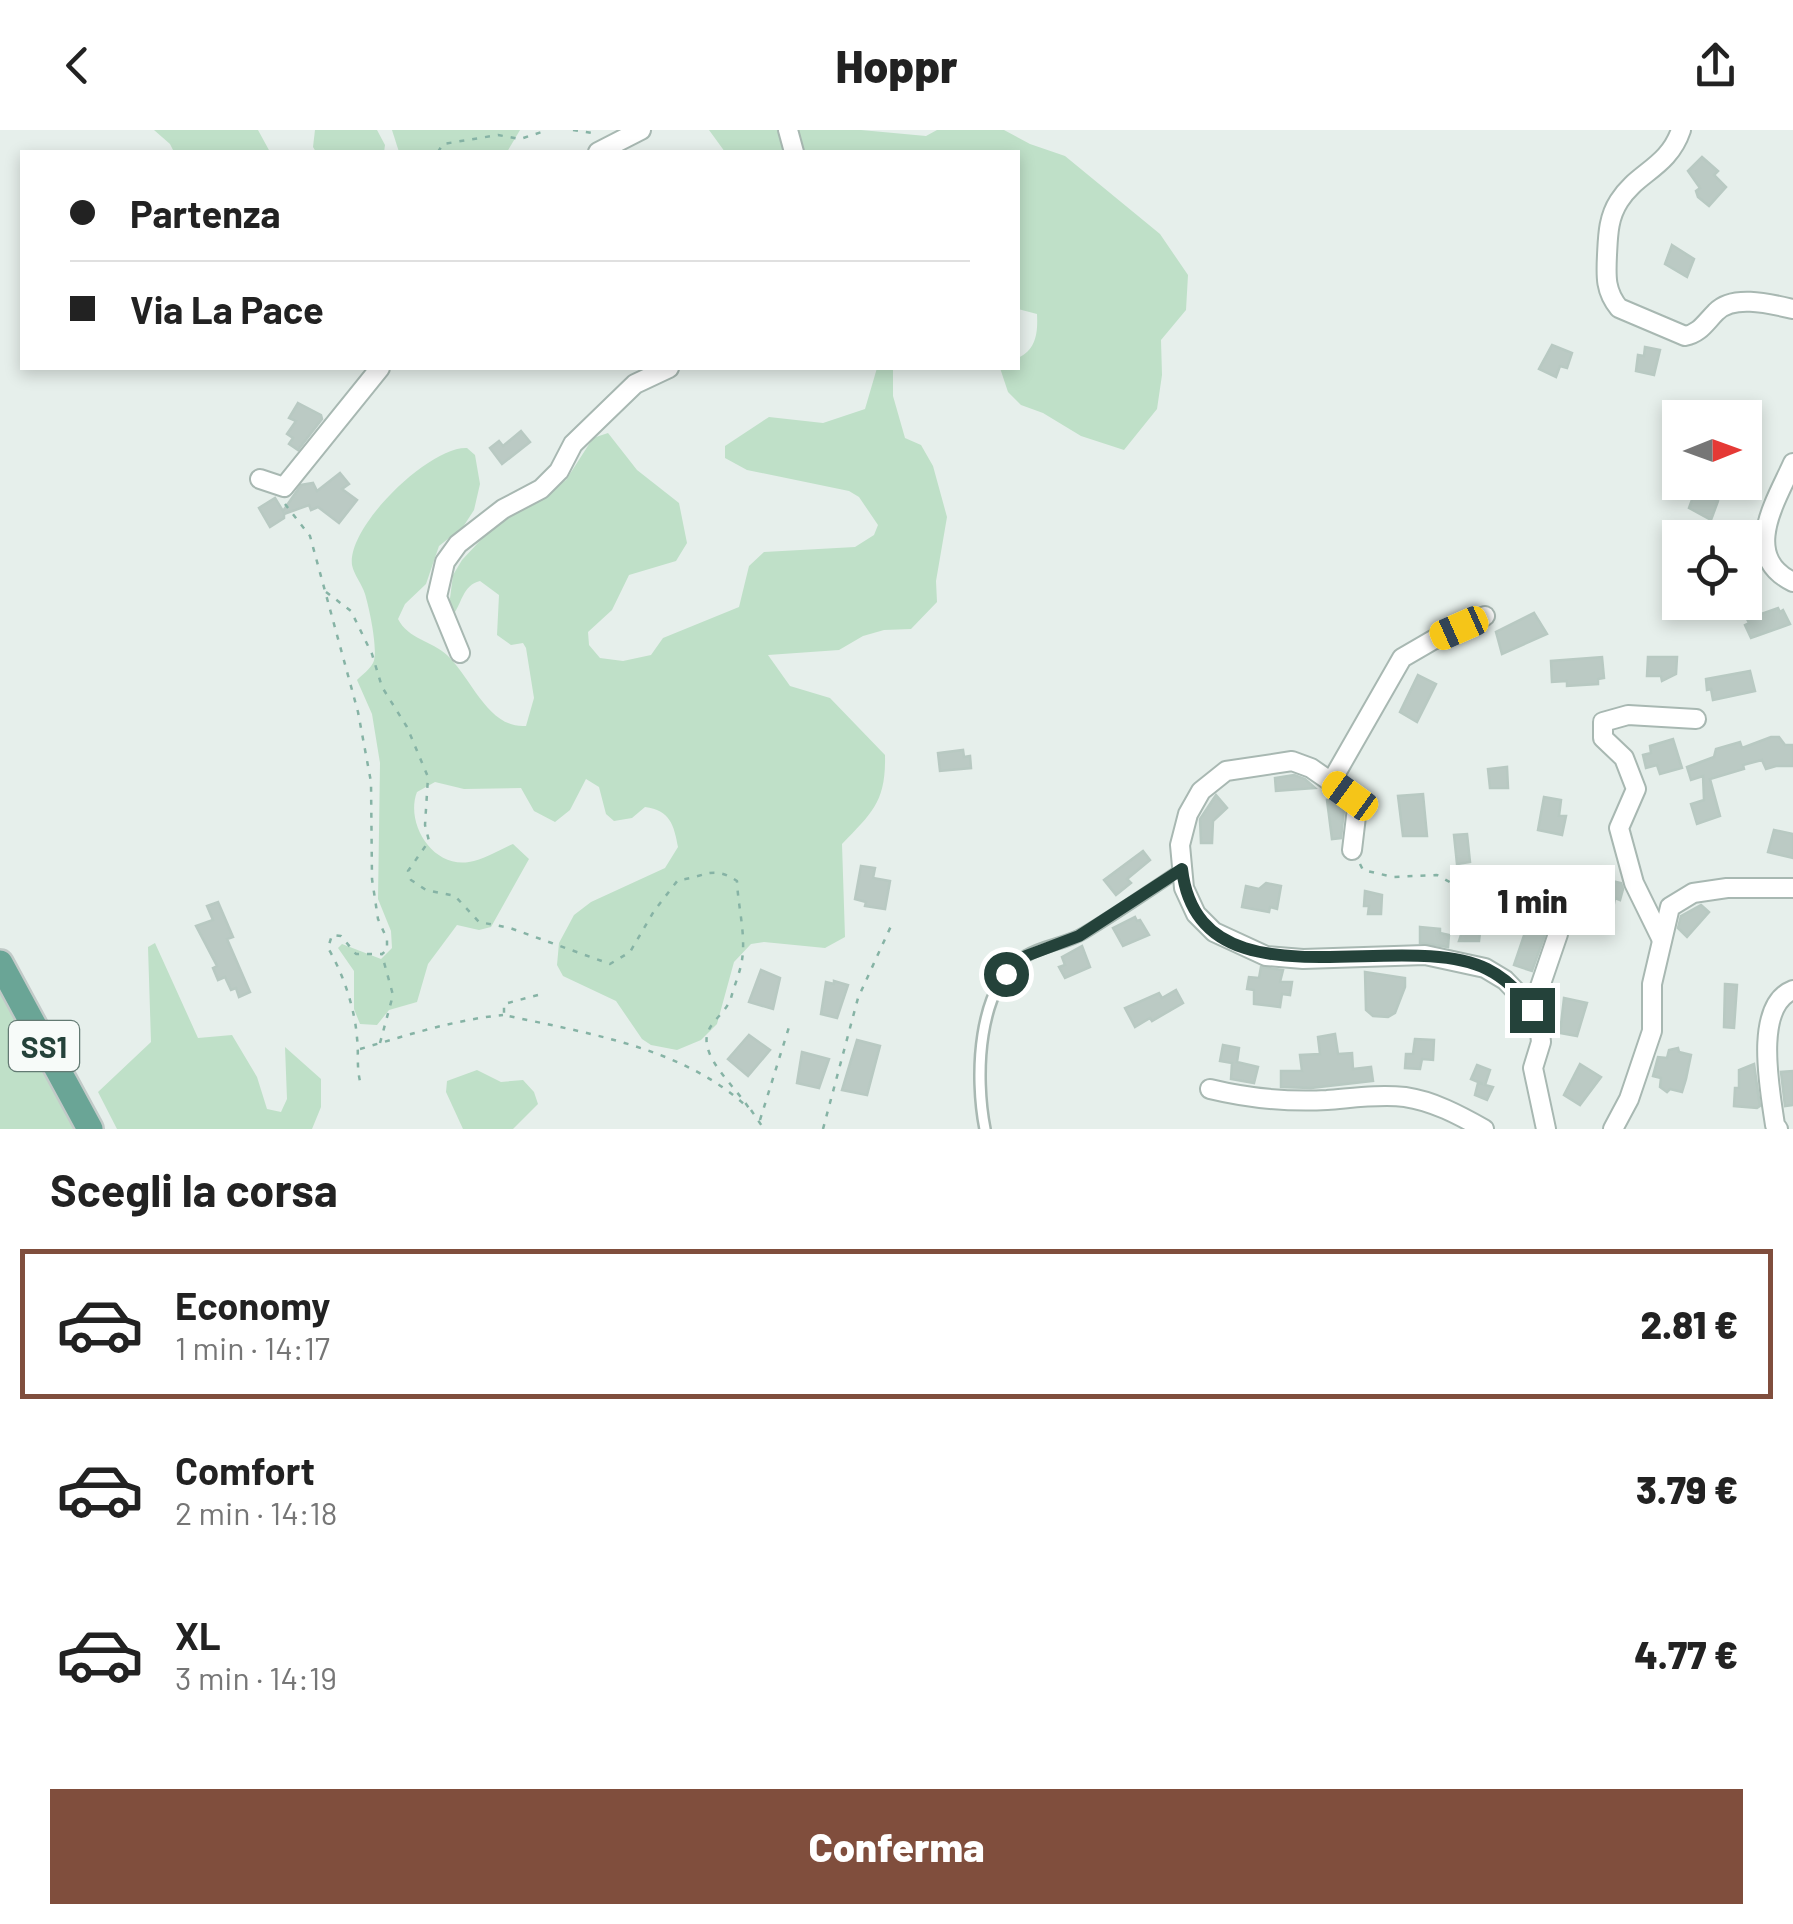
<!DOCTYPE html>
<html lang="it">
<meta charset="utf-8">
<style>
body{margin:0;font-family:Barlow,sans-serif;background:#f6f6f6;color:#222;height:100vh;display:flex;flex-direction:column;font-size:38px;white-space:nowrap}
*{box-sizing:border-box;margin:0}
p{font-size:32px;color:#767676}
.icon{flex:none;width:55px;height:55px;fill:none;stroke:currentColor;stroke-width:2;stroke-linecap:round;stroke-linejoin:round}
.map{position:relative;height:999px;overflow:hidden}
.details{display:flex;flex-direction:column;background:#fff;flex:1}
.details>*{flex:none}
.hud{position:absolute;left:20px;top:20px;width:1000px;height:220px;border-radius:0px;box-shadow:0 5px 15px #0003;display:grid;align-content:center;height:220px;padding:0 50px;background:#fff}
.needle{width:65px;rotate:89deg}
.controls{position:absolute;left:1662px;top:270px;display:grid;gap:20px}
.controls a{display:grid;place-items:center;width:100px;height:100px;border-radius:0px;background:#fff;box-shadow:0 5px 15px #0003;font-size:50px}
.end{position:absolute;width:45px;height:45px;margin:-22px;border:12px solid #24423a;background:#fff;box-shadow:0 0 0 5px #fff}
.from{border-radius:50%}
.bubble{position:absolute;height:70px;border-radius:0px;background:#fff;box-shadow:0 5px 15px #0003;font-size:32px;font-weight:800;line-height:70px;text-align:center}
.car{position:absolute;width:30px;height:60px;margin:-30px -15px;border-radius:12px;box-shadow:0 0 8px 2px #0007;background:linear-gradient(#f5c518 24%,#345 0 40%,#f5c518 0 76%,#345 0 86%,#f5c518 0)}
.hud b{display:flex;align-items:center;gap:35px;height:95px;font-size:38px}
.hud b+b{border-top:2px solid #e0e0e0}
.hud i{width:25px;height:25px;background:#222}
ul{padding:0;list-style:none}
li{display:flex;align-items:center;gap:30px;height:150px;margin:0 20px 15px;padding:0 30px;border:5px solid transparent;border-radius:0px}
li div{flex:1}
li b{display:block;font-size:38px}
li em{font-style:normal;font-weight:800}
li.active{border-color:#804e3d}
li>.icon{width:90px;height:90px;stroke-width:1.5}
h2{padding:0 50px;font-size:45px;line-height:120px}
.primary-button{display:flex;gap:20px;margin-top:auto;padding:20px 50px}
.primary-button a{flex:1;height:115px;border-radius:0px;background:#804e3d;color:#fff;font-size:40px;font-weight:800;line-height:115px;text-align:center}
header{display:flex;justify-content:space-between;align-items:center;height:130px;padding:0 50px;background:#fff;font-size:45px;font-weight:800}
.map>svg:first-child{display:block}
</style>
<header><svg class="icon" aria-label="back" viewBox="0 0 24 24"><path d="M15 5l-7 7 7 7"/></svg>Hoppr<svg class="icon" aria-label="share" viewBox="0 0 24 24"><path d="M12 15V3M7 8l5-5 5 5M5 13v7h14v-7"/></svg></header>
<div class="map">
<svg width="1793" height="999" viewBox="0 0 1793 999">
<rect width="100%" height="100%" fill="#e6efeb"/>
<g fill="#bfe0c8">
<polygon points="154,0 258,0 270,22 174,22 170,14"/>
<polygon points="315,0 377,0 385,15 384,22 316,22 313,17"/>
<polygon points="392,0 520,0 507,22 399,22"/>
<path d="M709,0H861L926,6L937,0H1004L1030,14L1065,26L1160,104L1188,145L1186,180L1161,210L1162,245L1157,279L1124,320L1081,306L1043,283L1021,275L1008,262L1000,238H1018V228C1036,220 1038,203 1037,184L1018,179V22H725Z"/>
<path d="M877,238H893V266L905,308L921,315L933,336L947,387L936,451L937,472L911,499L884,500L863,506L839,520L768,525L790,556L830,568L885,625C886,671 873,682 842,714L845,807L825,818L764,812L751,814L734,832L717,894L701,910L677,920L651,915L642,909L616,871L563,846L557,835L559,813L574,785L591,772L665,738L678,717C674,695 670,680 645,677L632,688L614,691L606,684L599,657L586,649L570,680L555,692L534,681L521,658L464,659L435,652L417,662C405,693 432,738 469,732C483,730 499,720 513,714L529,729L491,797L479,800L457,795L428,834L417,872L389,880L377,895L360,894L354,879V841L338,818L342,814L381,829L392,818L391,801L378,769L380,633L372,584L357,550C362,545 370,539 373,533C379,522 369,477 365,464C362,454 354,445 352,435C347,396 430,316 467,318L475,325L480,354L474,380L463,397L439,416L426,454L405,474L398,489C408,509 432,511 447,525C471,547 488,599 526,596L534,568L526,518L523,513L511,515L497,505L499,465L480,451C462,455 462,475 451,488L448,484L453,445L462,430L491,399L566,350L593,308L608,303L637,340L679,373L687,413L676,431L629,445L612,480L588,502L589,515L600,528L623,531L651,525L663,508L739,477L749,436L764,422L855,417L874,405L878,395L859,367L849,361L747,340L725,328V316L769,287L823,293L865,279Z"/>
<polygon points="155,813 198,908 232,905 257,947 267,979 281,982 287,969 285,917 321,949 321,977 312,999 117,999 98,962 151,912 148,817"/>
<polygon points="0,862 78,999 0,999"/>
<polygon points="477,940 501,952 523,950 534,962 538,974 513,999 463,999 446,962 447,951"/>
</g>
<g fill="#bbcac4" stroke="#b8c9c2" stroke-width="2.5">
<polygon points="1702,27 1718,41 1714,45 1726,57 1709,76 1698,67 1696,61 1700,58 1688,41"/>
<polygon points="1672,115 1694,129 1687,147 1665,134"/>
<polygon points="1552,215 1572,223 1567,238 1560,236 1556,247 1539,239"/>
<polygon points="1645,217 1660,220 1654,245 1636,241 1638,225 1644,226"/>
<polygon points="298,273 321,285 322,289 298,320 289,314 293,308 287,304 296,291 289,288"/>
<polygon points="521,301 530,312 502,334 490,318 499,311 503,316"/>
<polygon points="340,343 349,354 342,359 357,370 339,393 318,377 311,380 309,375 284,384 284,388 270,397 259,378 275,368 283,381 301,355 313,353 317,361"/>
<polygon points="1696,359 1718,371 1711,390 1689,378"/>
<polygon points="1778,478 1780,482 1783,480 1790,494 1751,508 1745,495 1749,493 1747,489"/>
<polygon points="1534,483 1547,504 1502,524 1496,502"/>
<polygon points="1602,527 1604,548 1598,549 1598,554 1567,556 1567,551 1552,552 1551,531"/>
<polygon points="1648,527 1677,527 1676,544 1662,551 1661,546 1647,546"/>
<polygon points="1750,541 1755,561 1713,570 1711,559 1707,560 1706,549"/>
<polygon points="1418,545 1436,554 1417,592 1400,582"/>
<polygon points="1771,607 1779,607 1785,615 1793,615 1793,636 1776,636 1766,639 1762,630 1743,635 1744,639 1710,649 1720,686 1697,694 1691,674 1704,670 1703,646 1691,650 1687,637 1714,627 1716,619 1740,612 1742,618"/>
<polygon points="1673,609 1682,638 1660,644 1657,635 1646,638 1643,625 1651,623 1650,616"/>
<polygon points="963,620 964,627 970,626 971,638 940,641 938,623"/>
<polygon points="1507,637 1508,658 1490,658 1488,639"/>
<polygon points="1294,645 1305,649 1315,658 1276,661 1275,648"/>
<polygon points="1423,664 1427,706 1403,706 1398,666"/>
<polygon points="1216,665 1227,678 1213,691 1212,713 1201,713 1200,689"/>
<polygon points="1544,667 1561,670 1559,686 1566,686 1562,705 1538,700"/>
<polygon points="1327,670 1335,670 1344,680 1341,708 1332,709"/>
<polygon points="1774,700 1793,704 1793,728 1768,722"/>
<polygon points="1467,704 1470,732 1457,734 1454,705"/>
<polygon points="1143,721 1150,730 1127,749 1131,753 1116,765 1104,750"/>
<polygon points="861,736 875,738 873,748 890,751 885,779 865,776 866,772 855,769"/>
<polygon points="1603,749 1621,753 1623,759 1620,770 1615,768 1610,795 1597,793"/>
<polygon points="1528,751 1561,760 1579,757 1581,787 1562,789 1561,764 1529,793 1547,799 1532,841 1514,835 1534,776 1527,773"/>
<polygon points="1266,753 1281,756 1277,779 1270,777 1269,782 1242,777 1246,756 1259,759"/>
<polygon points="1365,761 1382,765 1381,784 1368,784 1369,776 1364,776"/>
<polygon points="218,772 233,807 227,809 250,862 239,867 236,858 231,860 225,847 218,850 213,838 217,836 196,796 213,790 207,776"/>
<polygon points="1701,775 1709,782 1687,807 1678,798 1681,786"/>
<polygon points="1469,781 1482,784 1479,811 1459,811"/>
<polygon points="1135,787 1137,791 1140,790 1149,805 1123,816 1113,798"/>
<polygon points="1420,797 1440,799 1440,803 1449,805 1448,817 1420,813"/>
<polygon points="1082,816 1090,837 1065,848 1059,837 1065,835 1062,827"/>
<polygon points="1261,837 1283,840 1280,852 1292,852 1290,865 1282,864 1280,877 1254,874 1254,860 1247,859 1249,847 1259,848"/>
<polygon points="761,840 780,848 773,879 749,872"/>
<polygon points="1365,842 1405,848 1405,857 1395,883 1388,887 1373,886 1366,880"/>
<polygon points="834,851 848,855 837,888 821,884 826,852 834,854"/>
<polygon points="1725,854 1737,855 1734,898 1724,897"/>
<polygon points="1176,860 1183,873 1152,891 1150,888 1135,897 1125,878 1159,863 1162,868"/>
<polygon points="1564,868 1587,873 1577,906 1560,903"/>
<polygon points="1335,904 1338,924 1352,923 1353,939 1371,937 1373,951 1311,958 1281,957 1281,941 1302,941 1300,925 1320,924 1318,907"/>
<polygon points="749,905 770,920 748,946 728,929"/>
<polygon points="1415,909 1434,910 1433,930 1422,929 1420,939 1405,938 1406,924 1413,924"/>
<polygon points="857,910 880,916 867,965 842,960"/>
<polygon points="1223,915 1239,918 1237,932 1258,937 1254,953 1231,949 1232,933 1220,931"/>
<polygon points="1678,918 1679,922 1691,925 1686,949 1682,962 1670,959 1667,962 1660,957 1661,948 1653,946 1658,927 1667,928 1669,920"/>
<polygon points="802,922 829,929 819,958 797,953"/>
<polygon points="1580,934 1601,947 1580,975 1564,965"/>
<polygon points="1754,934 1760,976 1757,978 1734,976 1735,958 1739,958 1739,940"/>
<polygon points="1477,935 1490,940 1485,955 1493,957 1487,970 1475,965 1478,953 1483,954 1471,949"/>
<polygon points="1793,941 1793,975 1785,976 1781,942"/>
</g>
<g fill="none" stroke-linecap="round" stroke-linejoin="round">
<defs>
<path id="service" d="M985,999C975,949 976,855 1026,826C1043,815 1066,814 1084,803C1117,783 1149,761 1182,739"/>
<g id="minor">
<polyline points="788,0 794,22"/>
<path d="M1681,0C1668,38 1637,42 1619,71C1608,88 1608,106 1607,125C1606,146 1605,161 1619,178L1685,206C1700,203 1705,193 1716,182C1733,164 1771,174 1793,179"/>
<polyline points="598,22 641,0"/>
<path d="M1793,333C1776,371 1740,426 1793,452"/>
<polyline points="260,349 284,357 380,238"/>
<polyline points="460,523 437,467 445,432 458,414 503,379 541,359 559,341 573,314 635,254 669,238"/>
<polyline points="1331,652 1402,528 1433,510 1485,486"/>
<polyline points="1352,720 1357,678 1350,665 1311,638 1292,631 1226,641 1201,661 1188,684 1180,715 1184,758 1196,784 1214,802 1266,826 1303,829 1425,825 1485,838 1505,850 1530,876 1539,893 1541,912 1533,938 1546,999"/>
<polyline points="1661,808 1634,753 1619,698 1636,659 1624,628 1603,608 1603,592 1628,585 1696,589"/>
<polyline points="1532,880 1558,804"/>
<path d="M1210,959C1247,968 1289,972 1327,970C1353,968 1379,964 1405,967C1433,971 1459,985 1484,999"/>
<polyline points="1613,999 1629,969 1652,901 1652,854 1670,777 1693,763 1727,758 1793,758"/>
<path d="M1778,999L1775,995C1770,960 1753,876 1793,860"/>
</g>
<polyline id="primary" points="0,833 90,999"/>
</defs>
<use href="#service" stroke="#a8b8b2" stroke-width="14"/>
<use href="#minor" stroke="#a8b8b2" stroke-width="22"/>
<use href="#primary" stroke="#c2cac8" stroke-width="30"/>
<g stroke="#86b3a5" stroke-width="2.5" stroke-dasharray="5 8" stroke-linecap="butt">
<polyline points="573,0 598,4"/>
<polyline points="438,22 443,14 498,5 520,9 548,0"/>
<path d="M285,374L310,406L358,582L371,652L372,749L378,789L387,809V820L382,824H356L341,806L332,805L328,818C343,843 355,879 357,908C359,925 356,938 361,955"/>
<path d="M326,462L351,481L372,524L382,557L407,597L428,647L425,695L429,711L408,741L411,750L426,760L455,766L479,792L510,798L610,834L630,822L654,781L678,750C704,748 712,734 737,751C738,777 746,804 742,830C740,843 734,856 731,868C725,886 703,894 707,915C711,937 738,960 750,980"/>
<polyline points="1360,734 1363,740 1393,747 1437,745 1482,770 1553,790"/>
<path d="M538,865L504,874V885C586,903 681,917 745,975"/>
<polyline points="380,913 393,865 382,825"/>
<path d="M360,919C408,905 453,890 503,885"/>
<polyline points="751,980 764,999"/>
<polyline points="760,990 789,897"/>
<polyline points="823,999 858,868 891,796"/>
</g>
<use href="#service" stroke="#fff" stroke-width="9"/>
<use href="#minor" stroke="#fff" stroke-width="18"/>
<use href="#primary" stroke="#6aa596" stroke-width="25"/>
</g>
<g fill="none" stroke-linecap="round" stroke-linejoin="round">
<path stroke="#24423a" stroke-width="12" d="M1006,844L1026,826L1079,806L1182,739C1199,883 1399,796 1487,839C1505,848 1521,864 1532,880"/>
</g>
<g text-anchor="middle" dominant-baseline="central" stroke-width="10" stroke-linejoin="round" paint-order="stroke">
<rect fill="#f7fbf9" stroke="#637a73" stroke-width="2.5" x="9" y="891" width="70" height="50" rx="8"/>
<g font-size="30" font-weight="bold" fill="#24423a">
<text x="44" y="916">SS1</text>
</g>
</g>
</svg>
<div class="controls">
<a><svg class="needle" viewBox="-14 -14 28 28"><path d="M0-13l5 13h-10z" fill="#e53935"/><path d="M0 13l5-13h-10z" fill="#767676"/></svg></a>
<a><svg class="icon" aria-label="locate" viewBox="0 0 24 24"><circle cx="12" cy="12" r="6"/><path d="M12 2v4M12 18v4M2 12h4M18 12h4"/></svg></a>
</div>
<i class="end from" style="left:1006px;top:844px"></i>
<i class="end" style="left:1532px;top:880px"></i>
<div class="bubble" style="left:1450px;top:735px;width:165px">1 min</div>
<i class="car" style="left:1459px;top:498px;rotate:246deg"></i>
<i class="car" style="left:1350px;top:666px;rotate:306deg"></i>
<div class="hud">
<b><i class="from"></i>Partenza</b>
<b><i></i>Via La Pace</b>
</div>
</div>
<section class="details">
<h2>Scegli la corsa</h2>
<ul>
<li class="active"><svg class="icon" aria-label="car" viewBox="0 0 24 24"><path d="M5 17H2v-5l4-1 3-4h7l3 4 3 1v5h-3M9 17h6M6 11h13"/><circle cx="7" cy="17" r="2"/><circle cx="17" cy="17" r="2"/></svg><div><b>Economy</b><p>1 min · 14:17</p></div><em>2.81 €</em></li>
<li><svg class="icon" aria-label="car" viewBox="0 0 24 24"><path d="M5 17H2v-5l4-1 3-4h7l3 4 3 1v5h-3M9 17h6M6 11h13"/><circle cx="7" cy="17" r="2"/><circle cx="17" cy="17" r="2"/></svg><div><b>Comfort</b><p>2 min · 14:18</p></div><em>3.79 €</em></li>
<li><svg class="icon" aria-label="car" viewBox="0 0 24 24"><path d="M5 17H2v-5l4-1 3-4h7l3 4 3 1v5h-3M9 17h6M6 11h13"/><circle cx="7" cy="17" r="2"/><circle cx="17" cy="17" r="2"/></svg><div><b>XL</b><p>3 min · 14:19</p></div><em>4.77 €</em></li>
</ul>
<div class="primary-button"><a>Conferma</a></div>
</section>
